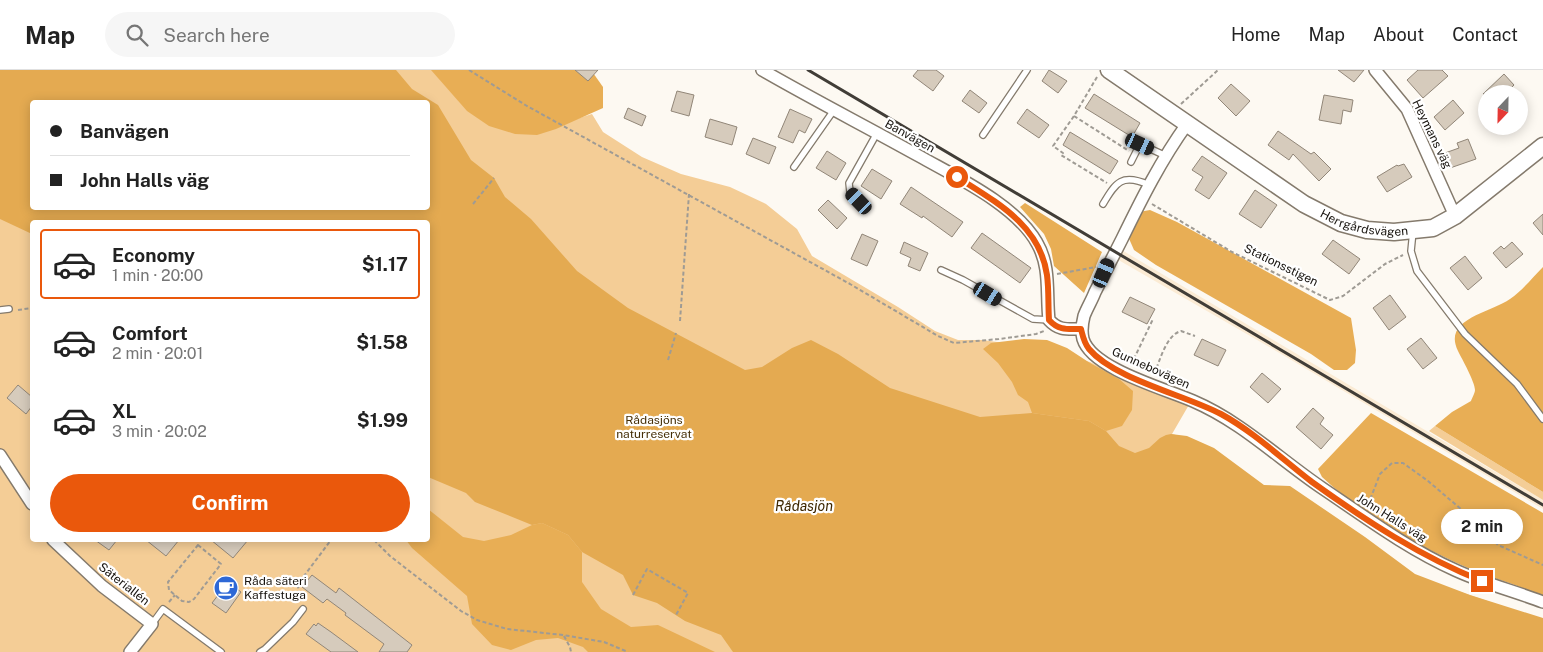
<!DOCTYPE html>
<meta charset="utf-8">
<style>
body{margin:0;font-family:"Public Sans",sans-serif;background:#f6f6f6;color:#222;height:100vh;display:flex;flex-direction:column;font-size:19px;white-space:nowrap}
*{box-sizing:border-box;margin:0}
p{font-size:16px;color:#767676}
.icon{flex:none;width:28px;height:28px;fill:none;stroke:currentColor;stroke-width:2;stroke-linecap:round;stroke-linejoin:round}
.map{position:relative;flex:1;overflow:hidden}
.drawer{position:absolute;left:30px;top:150px;width:400px;height:322px;display:flex;flex-direction:column;background:#fff;border-radius:5px;box-shadow:0 2px 12px #0003}
.drawer>*{flex:none}
.hud{position:absolute;left:30px;top:30px;width:400px;height:110px;border-radius:5px;box-shadow:0 2px 12px #0003;display:grid;align-content:center;height:110px;padding:0 20px;background:#fff}
.needle{width:32px;rotate:202deg}
.fabs{position:absolute;left:1478px;top:15px;display:grid;gap:10px}
.fabs a{display:grid;place-items:center;width:50px;height:50px;border-radius:50%;background:#fff;box-shadow:0 2px 12px #0003;font-size:25px}
.end{position:absolute;width:22px;height:22px;margin:-11px;border:6px solid #ea580c;background:#fff;box-shadow:0 0 0 2px #fff}
.from{border-radius:50%}
.bubble{position:absolute;height:35px;border-radius:18px;background:#fff;box-shadow:0 2px 12px #0003;font-size:16px;font-weight:700;line-height:35px;text-align:center}
.car{position:absolute;width:15px;height:30px;margin:-15px -8px;border-radius:6px;box-shadow:0 0 4px 1px #0007;background:linear-gradient(#222 24%,#8ab4d8 0 40%,#222 0 76%,#8ab4d8 0 86%,#222 0)}
.hud b{display:flex;align-items:center;gap:18px;height:48px;font-size:19px}
.hud b+b{border-top:1px solid #e0e0e0}
.hud i{width:12px;height:12px;background:#222}
ul{padding:9px 0 0;list-style:none}
li{display:flex;align-items:center;gap:15px;height:70px;margin:0 10px 8px;padding:0 10px;border:2px solid transparent;border-radius:5px}
li div{flex:1}
li b{display:block;font-size:19px}
li em{font-style:normal;font-weight:700}
li.on{border-color:#ea580c}
li>.icon{width:45px;height:45px;stroke-width:1.5}
.action{display:flex;gap:10px;margin-top:auto;padding:10px 20px}
.action a{flex:1;height:58px;border-radius:30px;background:#ea580c;color:#fff;font-size:20px;font-weight:700;line-height:58px;text-align:center}
header{display:flex;align-items:center;gap:30px;box-sizing:border-box;height:70px;padding:0 25px;background:#fff;border-bottom:1px solid #e0e0e0}
header strong{font-size:24px}
nav{display:flex;gap:28px;margin-inline-start:auto;font-size:18px}
.search{width:350px;height:45px;background:#f6f6f6;display:flex;align-items:center;gap:12px;box-sizing:border-box;padding:0 18px;border-radius:28px;color:#767676;font-size:19px}
.map>svg:first-child{display:block}
</style>
<header>
<strong>Map</strong>
<div class="search"><svg class="icon" aria-label="search" viewBox="0 0 24 24"><circle cx="10" cy="10" r="6"/><path d="M15 15l6 6"/></svg>Search here</div>
<nav><a>Home</a><a>Map</a><a>About</a><a>Contact</a></nav>
</header>
<div class="map">
<svg width="1543" height="582" viewBox="0 0 1543 582">
<rect width="100%" height="100%" fill="#fdf9f2"/>
<polygon fill="#fbebd4" points="1120,179 1543,430 1543,439 1271,278 1115,188"/>
<g fill="#f4cd96" fill-rule="evenodd">
<path d="M0,0H485L576,49L592,44L603,62L642,87L681,104L730,117L766,134L797,159L812,186L898,237L935,261L958,270H982L1012,274L1090,292L1121,308L1190,333L1172,364L1187,368L1263,416L1414,506L1543,550V582H0ZM32,32H428V138H32ZM32,152H428V470H32Z"/>
<polygon points="1435,356 1543,422 1543,430 1429,361"/>
</g>
<g fill="#e8ae55">
<polygon points="431,0 591,0 603,17 603,38 556,59 537,65 515,64 489,56 467,41"/>
<polygon points="1025,133 1102,182 1084,223 1054,196 1051,179 1044,164 1020,137"/>
<polygon points="1150,140 1177,152 1351,248 1356,280 1355,293 1347,300 1334,300 1311,284 1156,195 1134,180 1127,164 1139,142"/>
<path d="M1543,197V422L1435,356L1452,342L1471,331C1472,328 1475,323 1475,320C1475,312 1462,289 1458,281C1442,249 1490,243 1510,229C1522,221 1532,208 1543,197Z"/>
<polygon points="1024,269 1047,270 1067,278 1090,293 1119,309 1133,321 1132,340 1122,356 1106,361 1089,351 1032,343 1028,332 1018,325 1012,312 998,293 983,279 991,273"/>
<path d="M1371,343L1543,443V528C1520,514 1492,509 1468,498C1416,475 1364,446 1322,407L1318,399Z"/>
<polygon points="428,439 463,467 484,471 511,465 532,455 542,453 568,465 582,482 582,512 601,539 631,557 658,555 715,582 588,582 583,577 558,568 536,570 511,580 492,575 472,554 467,526 412,478 406,470 428,470"/>
</g>
<path fill="#e4aa51" fill-rule="evenodd" d="M0,0H396L412,19L438,35L471,90L494,108L505,127L531,149L577,201L628,238L745,300L762,297L792,278L811,270L838,284L890,318L980,347L1032,343L1089,351L1106,361L1119,376L1135,383L1149,378L1160,368L1166,365L1171,364L1187,366L1214,378L1264,415L1290,416L1365,467L1415,504L1470,525L1543,548V582H733L721,565L685,551L657,533L633,525L623,505L582,482L568,465L542,453L532,455L475,432L466,423L428,407V152H32V164L0,149ZM32,32H428V138H32Z"/>
<g fill="#d6cbbc" stroke="#918678">
<polygon points="575,0 598,0 588,11"/>
<polygon points="918,0 936,0 944,6 933,21 913,6"/>
<polygon points="1049,0 1067,11 1058,23 1042,11"/>
<polygon points="1338,0 1364,0 1354,12"/>
<polygon points="1418,0 1442,0 1448,6 1423,28 1407,10"/>
<polygon points="1504,4 1514,15 1505,24 1483,24"/>
<polygon points="1231,14 1250,31 1236,46 1218,28"/>
<polygon points="970,20 987,33 979,43 962,31"/>
<polygon points="677,21 694,25 689,46 671,41"/>
<polygon points="1094,24 1140,53 1132,67 1085,38"/>
<polygon points="1324,25 1353,30 1351,42 1343,40 1341,54 1319,50"/>
<polygon points="1453,30 1464,43 1445,60 1434,47"/>
<polygon points="628,38 646,46 642,56 624,48"/>
<polygon points="790,39 812,49 805,63 799,60 793,73 778,67"/>
<polygon points="1027,39 1049,55 1039,68 1017,53"/>
<polygon points="710,49 737,57 732,75 705,67"/>
<polygon points="1278,61 1311,84 1314,82 1331,99 1319,111 1293,84 1289,90 1268,75"/>
<polygon points="1070,62 1118,91 1110,104 1063,75"/>
<polygon points="753,68 776,77 769,94 746,84"/>
<polygon points="1468,69 1476,89 1450,98 1445,83 1459,78 1457,73"/>
<polygon points="827,81 846,93 836,110 816,98"/>
<polygon points="1202,86 1227,103 1209,129 1195,120 1203,107 1192,100"/>
<polygon points="1404,94 1412,107 1387,122 1377,107 1397,95 1398,96"/>
<polygon points="872,99 892,111 881,129 861,116"/>
<polygon points="911,117 963,152 952,167 923,146 922,148 900,134"/>
<polygon points="1255,120 1277,135 1261,158 1239,144"/>
<polygon points="828,130 847,148 837,159 818,140"/>
<polygon points="1543,144 1543,165 1533,153"/>
<polygon points="982,163 1031,198 1020,213 971,178"/>
<polygon points="862,164 878,171 867,196 851,189"/>
<polygon points="1333,170 1360,189 1349,204 1322,184"/>
<polygon points="904,172 928,183 920,201 908,196 911,188 900,183"/>
<polygon points="1512,172 1523,184 1506,198 1493,183 1501,176 1504,179"/>
<polygon points="1465,186 1482,208 1468,220 1450,198"/>
<polygon points="1390,225 1406,247 1389,260 1373,238"/>
<polygon points="1130,227 1155,239 1147,254 1122,242"/>
<polygon points="1421,268 1437,288 1423,299 1407,279"/>
<polygon points="1202,269 1226,280 1218,296 1194,285"/>
<polygon points="1262,303 1281,319 1268,333 1250,317"/>
<polygon points="18,315 32,327 32,336 26,344 7,328"/>
<polygon points="1313,338 1324,348 1320,354 1333,365 1321,379 1296,357"/>
<polygon points="95,470 117,470 109,480"/>
<polygon points="146,470 179,470 166,486"/>
<polygon points="211,470 248,470 233,488"/>
<polygon points="312,505 336,523 339,518 412,575 407,582 379,582 384,574 345,545 346,543 327,529 323,533 302,517"/>
<polygon points="228,512 241,522 226,543 212,533"/>
<polygon points="318,553 331,562 358,582 331,582 306,564 314,554 316,556"/>
</g>
<g fill="none" stroke-linecap="round" stroke-linejoin="round">
<defs>
<g id="lane">
<polyline points="983,65 1027,0"/>
<polyline points="1131,92 1140,74 1166,86"/>
<polyline points="794,97 834,40"/>
<polyline points="859,131 850,122 849,113 877,63"/>
<path d="M1103,134C1116,112 1122,103 1149,115"/>
<polyline points="1413,161 1411,181 1417,201 1465,264 1517,314 1543,349"/>
<polyline points="941,200 963,210 1033,249 1049,250"/>
<polyline points="0,240 9,239"/>
<polyline points="152,554 163,539 221,582"/>
<polyline points="260,582 265,579 293,552 303,539"/>
</g>
<g id="street">
<path d="M762,0C814,30 867,57 919,86C956,107 1016,135 1037,173C1051,197 1046,224 1049,250C1059,261 1068,259 1081,259"/>
<polyline points="1375,0 1407,39 1455,146"/>
<path d="M1187,54C1161,90 1141,130 1122,169C1113,187 1104,204 1095,222C1092,230 1087,238 1084,246C1082,254 1081,261 1083,269C1092,299 1166,319 1193,331C1242,352 1279,389 1322,418C1365,447 1408,479 1455,500C1483,513 1514,521 1543,532"/>
<polyline points="0,385 32,434"/>
<polyline points="53,470 102,516 152,554 130,582"/>
</g>
<g id="secondary">
<path id="s1" d="M1109,0L1304,134L1341,153L1367,160L1394,162L1433,158L1455,146L1543,76"/>
</g>
</defs>
<use href="#lane" stroke="#847a6c" stroke-width="8"/>
<use href="#street" stroke="#847a6c" stroke-width="14"/>
<use href="#secondary" stroke="#847a6c" stroke-width="19"/>
<g stroke="#9f9b94" stroke-width="2" stroke-dasharray="4 2.5" stroke-linecap="butt">
<polyline points="469,0 527,36 850,214 938,266 954,273 999,269 1036,264 1044,261"/>
<polyline points="1097,7 1074,46 1053,76 1063,83 1061,85 1107,113"/>
<polyline points="1181,34 1218,0"/>
<polyline points="1074,46 1129,81"/>
<polyline points="473,134 494,108"/>
<polyline points="1152,134 1232,182 1330,230 1343,226 1385,194 1403,185"/>
<polyline points="1057,204 1096,197"/>
<polyline points="18,240 32,238"/>
<polyline points="680,251 689,124"/>
<polyline points="668,290 676,263"/>
<polyline points="1131,295 1153,249"/>
<path d="M1154,304C1160,291 1166,265 1181,261L1195,266"/>
<polyline points="1368,435 1380,404 1392,393 1403,393 1428,411 1475,451 1498,475 1543,495"/>
<polyline points="374,470 390,486 461,541 477,550 507,559 563,565 604,572 628,582"/>
<polygon points="198,475 221,494 194,529 189,532 182,531 169,520 168,512"/>
<polyline points="633,525 647,499 688,523 676,545"/>
<polyline points="301,531 298,518 304,506 331,470"/>
<polyline points="169,532 175,525"/>
<polyline points="564,566 570,577 571,582"/>
</g>
<use href="#lane" stroke="#fff" stroke-width="5.5"/>
<use href="#street" stroke="#fff" stroke-width="11"/>
<use href="#secondary" stroke="#fff" stroke-width="16"/>
<polyline stroke="#413d37" stroke-width="3" points="808,0 1543,435"/>
</g>
<g fill="none" stroke-linecap="round" stroke-linejoin="round">
<path stroke="#ea580c" stroke-width="6" d="M957,107C996,132 1040,155 1047,205C1049,220 1048,235 1049,250C1059,261 1068,259 1081,259C1083,267 1084,273 1089,279C1114,309 1185,325 1221,344C1254,362 1282,389 1312,412C1365,450 1421,487 1482,511"/>
</g>
<defs>
<symbol id="cafe-disc" viewBox="-11 -11 22 22"><circle r="9.5" fill="#2e68d6" stroke="#fff"/><path d="M-5.5-4.5H6V0H3Q3 3.5 0 3.5H-2.5Q-5.5 3.5-5.5 0ZM3-3.2v2h1.7v-2ZM-6 4.5H4V6H-6Z" fill="#fff"/></symbol>
</defs>
<g fill-rule="evenodd">
<use href="#cafe-disc" x="212" y="504" width="28" height="28"/>
</g>
<g text-anchor="middle" dominant-baseline="central" stroke-width="4.5" stroke-linejoin="round" paint-order="stroke">
<g font-size="12" fill="#17130e" stroke="#fff">
<text transform="translate(1432 64) rotate(64)">Heymans väg</text>
<text transform="translate(910 66) rotate(29)">Banvägen</text>
<text stroke="none"><textPath href="#s1" startOffset="301">Herrgårdsvägen</textPath></text>
<text transform="translate(1281 195) rotate(26)">Stationsstigen</text>
<text transform="translate(1151 298) rotate(24)">Gunnebovägen</text>
<text transform="translate(1392 448) rotate(32)">John Halls väg</text>
<text transform="translate(124 514) rotate(38)">Säteriallén</text>
</g>
<g font-size="12" fill="#452e06" stroke="#fff">
<text x="654" y="350">Rådasjöns<tspan x="654" dy="14">naturreservat</tspan></text>
</g>
<g font-size="12" fill="#17130e" stroke="#fff" text-anchor="start">
<text x="244" y="511">Råda säteri<tspan x="244" dy="14">Kaffestuga</tspan></text>
</g>
<g font-size="14" font-style="italic" fill="#3d2600" stroke="#fff">
<text x="804" y="436">Rådasjön</text>
</g>
</g>
</svg>
<div class="fabs">
<a><svg class="needle" viewBox="-14 -14 28 28"><path d="M0-13l5 13h-10z" fill="#e53935"/><path d="M0 13l5-13h-10z" fill="#767676"/></svg></a>
</div>
<i class="end from" style="left:957px;top:107px"></i>
<i class="end" style="left:1482px;top:511px"></i>
<div class="bubble" style="left:1441px;top:439px;width:82px">2 min</div>
<i class="car" style="left:1140px;top:74px;rotate:115deg"></i>
<i class="car" style="left:859px;top:131px;rotate:316deg"></i>
<i class="car" style="left:1104px;top:203px;rotate:23deg"></i>
<i class="car" style="left:988px;top:224px;rotate:121deg"></i>
<div class="hud">
<b><i class="from"></i>Banvägen</b>
<b><i></i>John Halls väg</b>
</div>
<section class="drawer">
<ul>
<li class="on"><svg class="icon" aria-label="car" viewBox="0 0 24 24"><path d="M5 17H2v-5l4-1 3-4h7l3 4 3 1v5h-3M9 17h6M6 11h13"/><circle cx="7" cy="17" r="2"/><circle cx="17" cy="17" r="2"/></svg><div><b>Economy</b><p>1 min · 20:00</p></div><em>$1.17</em></li>
<li><svg class="icon" aria-label="car" viewBox="0 0 24 24"><path d="M5 17H2v-5l4-1 3-4h7l3 4 3 1v5h-3M9 17h6M6 11h13"/><circle cx="7" cy="17" r="2"/><circle cx="17" cy="17" r="2"/></svg><div><b>Comfort</b><p>2 min · 20:01</p></div><em>$1.58</em></li>
<li><svg class="icon" aria-label="car" viewBox="0 0 24 24"><path d="M5 17H2v-5l4-1 3-4h7l3 4 3 1v5h-3M9 17h6M6 11h13"/><circle cx="7" cy="17" r="2"/><circle cx="17" cy="17" r="2"/></svg><div><b>XL</b><p>3 min · 20:02</p></div><em>$1.99</em></li>
</ul>
<div class="action"><a>Confirm</a></div>
</section>
</div>
